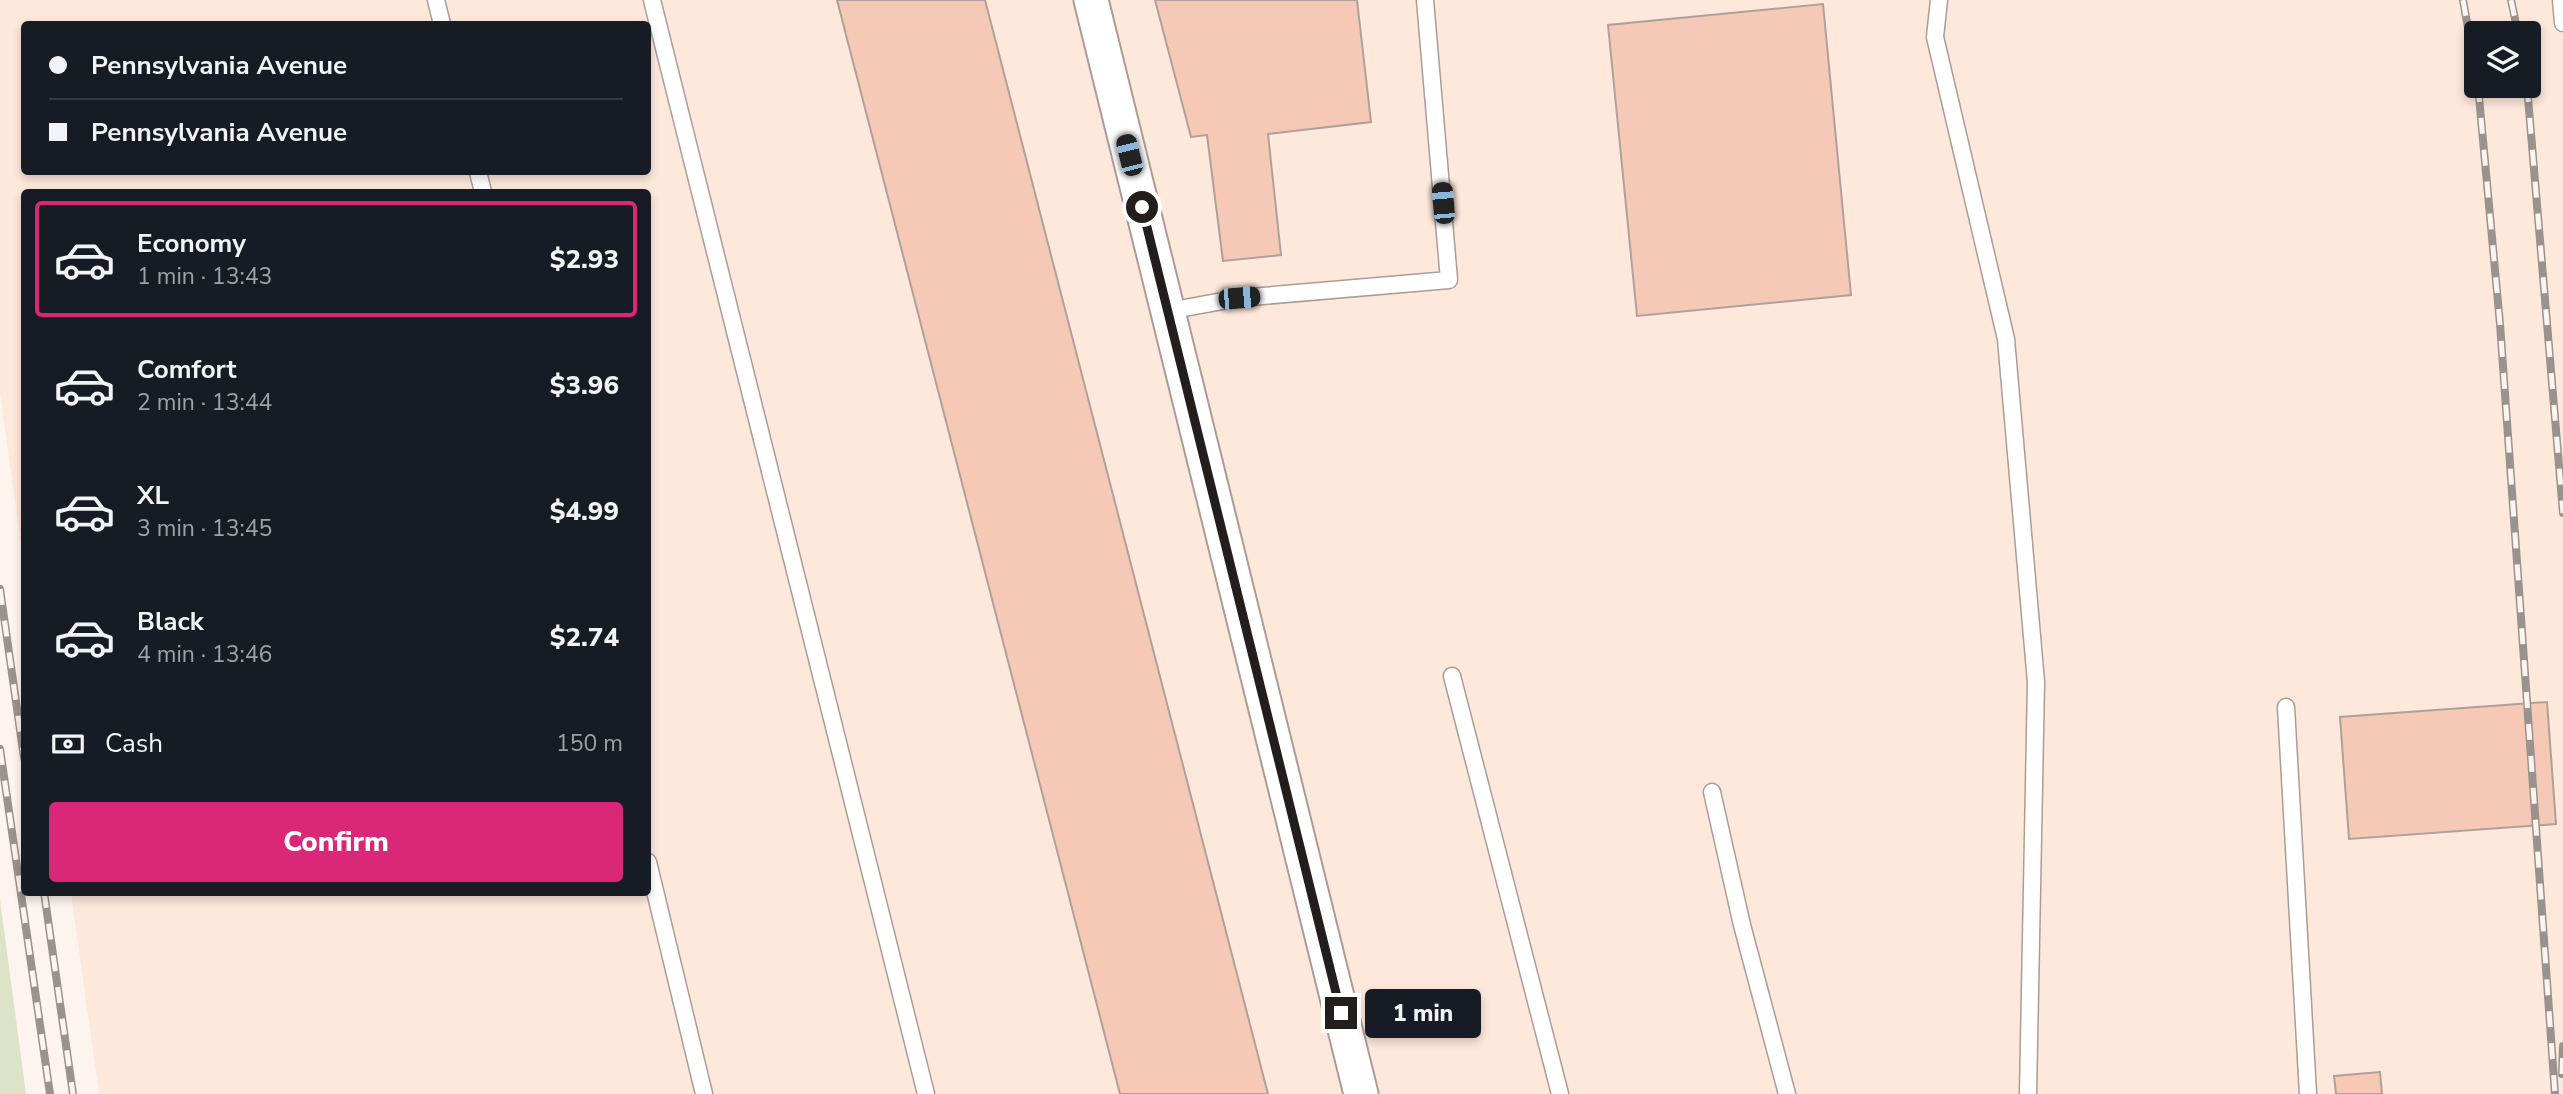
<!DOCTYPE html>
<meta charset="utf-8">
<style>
body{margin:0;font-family:"Nunito Sans",sans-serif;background:#20242c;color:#f1f3f6;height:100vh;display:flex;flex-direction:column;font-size:26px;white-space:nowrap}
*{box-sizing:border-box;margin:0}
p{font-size:23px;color:#9ea1a6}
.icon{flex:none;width:38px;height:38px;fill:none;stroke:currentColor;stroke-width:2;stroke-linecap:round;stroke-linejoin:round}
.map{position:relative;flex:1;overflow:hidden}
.side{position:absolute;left:21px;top:189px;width:630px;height:707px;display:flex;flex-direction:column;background:#171b24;border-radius:7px;box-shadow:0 4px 10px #0003}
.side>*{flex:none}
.top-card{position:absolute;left:21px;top:21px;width:630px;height:154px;border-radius:7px;box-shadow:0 4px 10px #0003;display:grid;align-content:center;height:154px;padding:0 28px;background:#171b24}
.controls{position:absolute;left:2464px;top:21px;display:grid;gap:14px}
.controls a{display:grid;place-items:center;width:77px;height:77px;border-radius:7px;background:#171b24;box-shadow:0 4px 10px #0003;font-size:35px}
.end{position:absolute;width:32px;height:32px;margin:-16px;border:9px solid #231e1b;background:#fff;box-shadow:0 0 0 4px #fff}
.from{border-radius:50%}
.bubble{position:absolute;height:49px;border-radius:7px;background:#171b24;box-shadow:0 4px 10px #0003;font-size:23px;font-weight:800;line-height:49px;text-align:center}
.car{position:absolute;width:21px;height:42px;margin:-21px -10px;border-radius:9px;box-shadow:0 0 5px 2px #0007;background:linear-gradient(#222 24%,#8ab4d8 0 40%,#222 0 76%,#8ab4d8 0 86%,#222 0)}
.top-card b{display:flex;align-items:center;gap:24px;height:66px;font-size:26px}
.top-card b+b{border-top:2px solid #363941}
.top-card i{width:18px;height:18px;background:#f1f3f6}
ul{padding:12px 0 0;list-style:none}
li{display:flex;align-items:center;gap:21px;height:116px;margin:0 14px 10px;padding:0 14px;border:4px solid transparent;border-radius:7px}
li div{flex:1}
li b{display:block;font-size:26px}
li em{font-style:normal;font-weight:800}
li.selected{border-color:#db2777}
li>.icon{width:63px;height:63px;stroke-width:1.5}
.pay{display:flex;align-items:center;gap:18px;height:77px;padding:0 28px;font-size:26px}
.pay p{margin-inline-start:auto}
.action{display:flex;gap:14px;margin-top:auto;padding:14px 28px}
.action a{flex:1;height:80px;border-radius:7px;background:#db2777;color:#fff;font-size:28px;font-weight:800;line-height:80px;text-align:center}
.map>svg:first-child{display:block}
</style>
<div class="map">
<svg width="2563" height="1094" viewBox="0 0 2563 1094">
<rect width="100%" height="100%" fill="#fdf4ef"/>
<path fill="#fee7db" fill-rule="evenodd" d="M0,0H2563V1094H99L71,893L648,892V192H24V566L0,393ZM24,24H648V172H24ZM2476,33H2529V86H2476Z"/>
<polygon fill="#dce3c7" points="0,900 26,1094 0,1094"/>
<g fill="#f5c9b6" stroke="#afa19a" stroke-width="2">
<polygon points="837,0 985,0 1268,1094 1120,1094"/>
<polygon points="1155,0 1357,0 1371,122 1268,134 1281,255 1223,261 1207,135 1191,137"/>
<polygon points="1823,4 1851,295 1637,316 1608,25"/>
<polygon points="2547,702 2556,824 2349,839 2340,717"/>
<polygon points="2380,1072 2382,1094 2336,1094 2334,1076"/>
</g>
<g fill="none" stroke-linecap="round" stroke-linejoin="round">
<defs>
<g id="lane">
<polyline points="436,0 442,24"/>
<polyline points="652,0 926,1094"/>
<polyline points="1939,0 1935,37 2006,339 2036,682 2028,1094"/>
<polyline points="2561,0 2563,23"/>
<polyline points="478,172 483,192"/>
<polyline points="1168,311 1239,298 1449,280 1425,0"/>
<polyline points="1452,676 1560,1094"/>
<polyline points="2286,707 2308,1094"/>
<polyline points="1712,792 1742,925 1787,1094"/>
<polyline points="648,862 704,1094"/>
</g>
<polyline id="street" points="1091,0 1361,1094"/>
</defs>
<use href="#lane" stroke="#ab9d95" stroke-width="19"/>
<use href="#street" stroke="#ab9d95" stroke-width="37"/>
<use href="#lane" stroke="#fff" stroke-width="16"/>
<use href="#street" stroke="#fff" stroke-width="33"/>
<defs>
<g id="rail">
<polyline points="2463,0 2476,73"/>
<polyline points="2511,0 2518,33"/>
<polyline points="2478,86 2500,324 2555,1094"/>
<polyline points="2527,86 2563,513"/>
<polyline points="0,589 24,758"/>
<polyline points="0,749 50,1094"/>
<polyline points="44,892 73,1094"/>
<polyline points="2562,1074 2563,1046"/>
</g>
</defs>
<use href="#rail" stroke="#99928e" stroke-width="8"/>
<use href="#rail" stroke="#fdf4ef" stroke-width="5" stroke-dasharray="16" stroke-linecap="butt"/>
</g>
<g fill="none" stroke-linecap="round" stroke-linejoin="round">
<polyline stroke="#231e1b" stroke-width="9" points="1142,207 1341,1013"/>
</g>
</svg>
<div class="controls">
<a><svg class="icon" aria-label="layers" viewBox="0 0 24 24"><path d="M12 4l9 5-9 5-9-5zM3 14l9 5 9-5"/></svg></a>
</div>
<i class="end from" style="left:1142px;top:207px"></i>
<i class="end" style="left:1341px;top:1013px"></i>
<div class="bubble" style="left:1365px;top:989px;width:116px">1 min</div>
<i class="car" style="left:1129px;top:155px;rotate:346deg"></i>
<i class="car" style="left:1443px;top:203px;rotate:355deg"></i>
<i class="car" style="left:1239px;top:298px;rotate:85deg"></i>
<div class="top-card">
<b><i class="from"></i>Pennsylvania Avenue</b>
<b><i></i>Pennsylvania Avenue</b>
</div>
<section class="side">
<ul>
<li class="selected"><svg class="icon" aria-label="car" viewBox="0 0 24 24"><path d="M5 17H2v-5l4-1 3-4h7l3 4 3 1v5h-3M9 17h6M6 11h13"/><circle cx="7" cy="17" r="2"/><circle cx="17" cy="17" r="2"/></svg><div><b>Economy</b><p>1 min · 13:43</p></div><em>$2.93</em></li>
<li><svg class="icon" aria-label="car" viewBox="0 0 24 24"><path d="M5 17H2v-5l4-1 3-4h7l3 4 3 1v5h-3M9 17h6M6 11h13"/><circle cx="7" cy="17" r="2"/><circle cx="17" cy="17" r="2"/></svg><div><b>Comfort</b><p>2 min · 13:44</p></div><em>$3.96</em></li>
<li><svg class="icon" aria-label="car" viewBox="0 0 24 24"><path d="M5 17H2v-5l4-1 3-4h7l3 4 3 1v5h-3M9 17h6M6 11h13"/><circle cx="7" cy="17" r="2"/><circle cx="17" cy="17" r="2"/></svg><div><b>XL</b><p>3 min · 13:45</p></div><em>$4.99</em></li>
<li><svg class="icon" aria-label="car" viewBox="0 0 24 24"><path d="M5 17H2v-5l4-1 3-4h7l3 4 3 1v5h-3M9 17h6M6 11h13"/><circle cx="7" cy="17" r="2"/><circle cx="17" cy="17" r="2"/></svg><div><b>Black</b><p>4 min · 13:46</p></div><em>$2.74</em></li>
</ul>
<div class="pay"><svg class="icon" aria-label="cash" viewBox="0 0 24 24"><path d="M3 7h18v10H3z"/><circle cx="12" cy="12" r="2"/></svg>Cash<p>150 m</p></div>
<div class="action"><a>Confirm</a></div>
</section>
</div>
